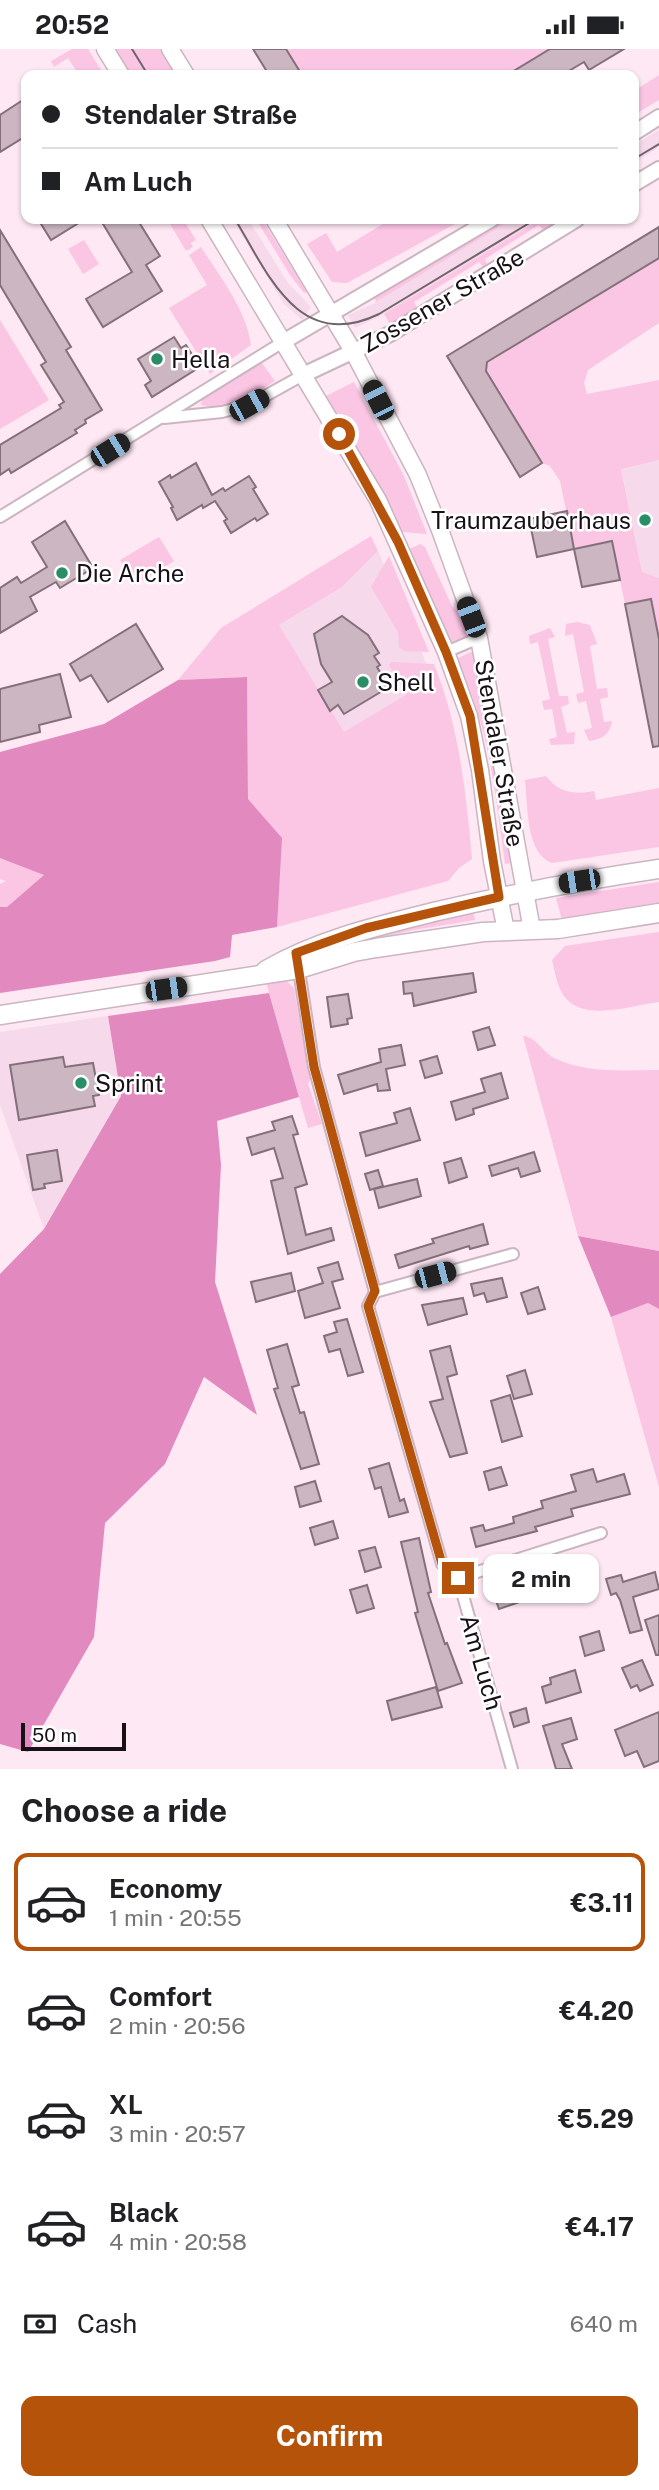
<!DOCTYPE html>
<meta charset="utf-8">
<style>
body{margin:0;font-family:"Public Sans",sans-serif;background:#f6f6f6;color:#202124;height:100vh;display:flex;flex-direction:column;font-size:26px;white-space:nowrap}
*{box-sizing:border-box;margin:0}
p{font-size:23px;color:#757577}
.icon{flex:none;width:38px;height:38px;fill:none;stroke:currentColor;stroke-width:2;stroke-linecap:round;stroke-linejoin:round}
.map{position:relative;height:1720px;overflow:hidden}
.side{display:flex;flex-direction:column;background:#fff;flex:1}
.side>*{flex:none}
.banner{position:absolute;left:21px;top:21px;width:618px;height:154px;border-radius:14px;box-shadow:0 2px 5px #0004;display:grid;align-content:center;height:154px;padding:0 21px;background:#fff}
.scale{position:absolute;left:21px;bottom:18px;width:105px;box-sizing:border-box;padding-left:7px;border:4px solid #171014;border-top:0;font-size:19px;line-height:24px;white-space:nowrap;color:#171014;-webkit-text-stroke:5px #fff;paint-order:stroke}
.end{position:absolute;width:32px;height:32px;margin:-16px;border:9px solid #b45309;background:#fff;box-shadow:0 0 0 4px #fff}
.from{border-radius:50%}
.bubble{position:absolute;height:49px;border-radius:14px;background:#fff;box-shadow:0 2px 5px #0004;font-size:23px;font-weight:700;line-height:49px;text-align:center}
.car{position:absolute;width:21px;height:42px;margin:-21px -10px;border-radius:9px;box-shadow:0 0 5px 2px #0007;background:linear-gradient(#222 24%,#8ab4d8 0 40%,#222 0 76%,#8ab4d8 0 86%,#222 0)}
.banner b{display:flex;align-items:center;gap:24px;height:66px;font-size:26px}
.banner b+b{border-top:2px solid #e0e0e0}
.banner i{width:18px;height:18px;background:#202124}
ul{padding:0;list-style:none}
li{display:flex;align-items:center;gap:21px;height:98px;margin:0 14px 10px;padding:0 7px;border:4px solid transparent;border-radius:14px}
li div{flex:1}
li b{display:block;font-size:26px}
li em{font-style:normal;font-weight:700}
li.active{border-color:#b45309}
li>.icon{width:63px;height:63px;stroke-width:1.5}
h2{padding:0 21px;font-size:32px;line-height:84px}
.pay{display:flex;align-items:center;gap:18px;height:77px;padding:0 21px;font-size:26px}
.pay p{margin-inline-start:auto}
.cta{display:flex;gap:14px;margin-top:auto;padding:14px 21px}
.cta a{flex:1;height:80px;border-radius:14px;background:#b45309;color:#fff;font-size:28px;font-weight:700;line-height:80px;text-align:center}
.status{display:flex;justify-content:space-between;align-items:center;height:49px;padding:0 35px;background:#fff;direction:ltr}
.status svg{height:19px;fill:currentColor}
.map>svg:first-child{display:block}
</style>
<div class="status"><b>20:52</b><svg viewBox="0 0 49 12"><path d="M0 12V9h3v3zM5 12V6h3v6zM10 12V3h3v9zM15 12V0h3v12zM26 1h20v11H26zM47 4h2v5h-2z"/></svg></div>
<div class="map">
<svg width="659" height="1720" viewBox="0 0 659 1720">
<rect width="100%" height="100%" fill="#fee8f4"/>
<g fill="#f6d9ea">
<polygon points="659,81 659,98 634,114 634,96"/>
<polygon points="232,170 248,170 288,234 311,258 302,271 284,255"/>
<polygon points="513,170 541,170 384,265 355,279 348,266 373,255"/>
<polygon points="659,411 659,529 642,523 621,419"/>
<polygon points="378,502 433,630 344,684 279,576 342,538"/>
<polygon points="108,967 121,1047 44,1180 0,1056 0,983"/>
</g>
<g fill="#fbc5e4">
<polygon points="72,0 88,0 104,26 79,26 68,9 54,18 51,12"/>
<polygon points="114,0 160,0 175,26 130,26"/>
<polygon points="286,0 550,0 539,10 537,8 507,26 302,26"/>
<polygon points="659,26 659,51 634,66 634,42"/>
<polygon points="167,170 183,170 196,191 191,194 193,198 186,202"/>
<polygon points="256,170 262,170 307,243 304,244 290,226"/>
<polygon points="391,170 464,170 347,234 332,233 307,195 326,184 337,203"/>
<polygon points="504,170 513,170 376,253 374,247"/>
<polygon points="541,170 558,170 560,173 544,182 539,176 485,210 488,217 484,219 479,213 414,253 418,260 391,277 384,265"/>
<polygon points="84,191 99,215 83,225 68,200"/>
<path d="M201,198C220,228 246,260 251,296L210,325L169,259L207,236L189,206Z"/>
<polygon points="659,209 659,274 588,321 584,334 587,345 659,331 659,411 621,420 642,523 659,529 659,590 625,555 612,493 574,500 560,432 550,417 542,414 480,312 493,310"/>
<polygon points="0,271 49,351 0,380"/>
<path d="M262,314L275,332C253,346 228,362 201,356L202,350Z"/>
<polygon points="354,333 404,427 427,485 402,483 390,456 326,347"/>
<path d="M371,487L378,502L342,538L279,576L344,683L406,646L389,616L391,613L434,615C459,677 466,743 472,810L459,819L448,832L277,878L281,789L248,750L247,628L178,631L221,579Z"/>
<polygon points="159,488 174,512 135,536 120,511"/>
<polygon points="420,495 425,498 452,557 463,568 468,587 450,593 409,500"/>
<polygon points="389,507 429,603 404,602 399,598 398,583 371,538"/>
<path d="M577,573L590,576L597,595L590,597L597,640L607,639L608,648L600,650L604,673L612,672C610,686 602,690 589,692L584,681L592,679L586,652L578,654L576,645L584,643L573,585L565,587L566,575Z"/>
<polygon points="550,579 555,588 548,590 559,647 568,647 569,655 561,658 567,684 575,683 574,695 551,696 549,690 557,688 552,660 544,661 542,652 550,650 538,593 530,595 529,587"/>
<path d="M471,603L474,604L481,630L511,814L505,815C495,745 490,676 457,612L458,609Z"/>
<path d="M546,727C559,744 574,746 594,742L596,751L659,739V798L552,814C525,804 528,755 525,731Z"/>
<polygon points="3,808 44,826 7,858 0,858 0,835 6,832 0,830 0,809"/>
<polygon points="659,833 659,856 562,871 556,849"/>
<polygon points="473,862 475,871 414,881 334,899 334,896"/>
<path d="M659,883V953C632,956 583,974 564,947C557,937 555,923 552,911L565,897Z"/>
<polygon points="284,930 294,939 310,1030 308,1035 322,1075 308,1079 266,933"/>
<path d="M523,987C536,988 543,1003 554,1009C587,1025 623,1021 659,1021V1202L578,1187Z"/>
<polygon points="648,1254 659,1260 659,1438 611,1268"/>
</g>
<g fill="#e289bf">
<polygon points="247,628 248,750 282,789 277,878 232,886 230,908 215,912 0,944 0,858 7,858 44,826 0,809 0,703 104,675 178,631"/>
<polygon points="269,944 299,1048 217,1072 221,1116 215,1233 257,1366 204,1328 165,1415 105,1474 94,1588 28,1703 0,1695 0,1225 44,1180 121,1047 108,967"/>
<polygon points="578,1187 659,1202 659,1260 648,1254 611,1268"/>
</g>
<g fill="#cbb6c1" stroke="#83707a" stroke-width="2">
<polygon points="253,0 286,0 302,26 269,26"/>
<polygon points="550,0 624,0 589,21 584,13 562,26 507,26"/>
<polygon points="26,49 26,87 0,103 0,66"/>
<polygon points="38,170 85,170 51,191"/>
<polygon points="100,170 137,170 160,207 146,216 162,242 103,278 86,250 132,223"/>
<polygon points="659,178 659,209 487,313 486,322 542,414 520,428 447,307"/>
<polygon points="0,181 71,298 66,301 102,361 85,371 86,374 75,381 77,384 11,424 9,420 0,426 0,396 61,359 59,356 64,353 41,316 46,313 0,236"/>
<polygon points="174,288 181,299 186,296 200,318 152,348 145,336 151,332 138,310"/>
<polygon points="196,414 212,446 223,439 225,442 249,427 256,438 253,440 268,465 257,472 255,469 231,484 224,472 227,470 215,452 203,459 202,456 177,471 171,459 173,458 159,433 170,426 171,429"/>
<polygon points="567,462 574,500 537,508 529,470"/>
<polygon points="65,472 93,519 60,539 56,533 30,548 37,562 0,584 0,539 17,528 21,534 47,518 32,493"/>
<polygon points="612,492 620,531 582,538 574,500"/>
<polygon points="651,550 659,590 659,697 653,698 625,555"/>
<polygon points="342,567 368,586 379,604 374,607 380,616 377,618 389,638 344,665 338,656 330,662 318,641 332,633 321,615 314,585"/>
<polygon points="136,575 163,620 108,653 91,626 80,632 70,615"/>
<polygon points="60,625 71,668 39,676 40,683 0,693 0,640"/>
<polygon points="473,924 476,943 414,957 412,944 404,945 403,933"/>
<polygon points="348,945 352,969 347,970 348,975 331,978 327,948"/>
<polygon points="489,978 495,996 478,1001 473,983"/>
<polygon points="401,996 405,1016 386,1020 390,1041 378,1042 377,1035 344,1045 338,1026 381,1013 379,1000"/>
<polygon points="437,1007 442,1024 425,1029 420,1012"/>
<polygon points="63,1008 65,1018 93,1014 99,1046 93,1047 95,1057 19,1071 10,1016"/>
<polygon points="501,1024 508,1049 473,1060 474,1065 456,1071 451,1053 485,1043 481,1030"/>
<polygon points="410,1059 420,1091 366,1107 360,1084 397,1074 394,1064"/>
<polygon points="292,1067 298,1085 293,1086 307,1135 295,1139 306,1186 331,1179 334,1191 288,1205 271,1132 283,1129 274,1099 252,1106 247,1089 275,1081 272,1073"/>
<polygon points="57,1101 62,1132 44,1135 45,1139 33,1141 27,1106"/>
<polygon points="534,1103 540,1122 521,1128 518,1119 492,1127 489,1117"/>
<polygon points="461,1109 467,1128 449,1134 444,1114"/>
<polygon points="378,1121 383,1137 370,1141 365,1125"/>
<polygon points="417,1130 421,1147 379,1159 374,1140"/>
<polygon points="483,1175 488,1195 470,1200 469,1197 399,1219 395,1206 434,1194 432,1190"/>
<polygon points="338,1213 343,1230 332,1233 340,1259 305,1269 298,1242 323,1234 318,1219"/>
<polygon points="291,1224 295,1242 256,1253 251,1233"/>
<polygon points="502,1229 507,1248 487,1253 484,1244 474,1247 471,1235"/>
<polygon points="538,1238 545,1260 528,1265 521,1244"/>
<polygon points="463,1249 467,1265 428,1276 422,1256"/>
<polygon points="347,1270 363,1323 348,1327 340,1300 329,1303 324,1287 337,1283 334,1273"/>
<polygon points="287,1295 299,1336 292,1338 300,1364 304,1363 319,1415 301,1420 274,1340 278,1339 267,1301"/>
<polygon points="450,1297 457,1325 447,1328 467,1404 450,1408 430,1353 443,1350 430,1302"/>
<polygon points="525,1321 532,1345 514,1350 507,1327"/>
<polygon points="510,1346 522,1387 502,1393 491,1352"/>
<polygon points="389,1414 400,1452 404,1450 408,1463 389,1468 381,1438 375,1440 369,1420"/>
<polygon points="501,1418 507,1436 489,1441 484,1423"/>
<polygon points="593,1420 597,1433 624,1425 630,1445 571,1460 573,1467 535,1478 537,1482 476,1498 471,1479 483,1476 485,1482 514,1474 513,1468 543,1459 541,1452 576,1442 571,1426"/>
<polygon points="315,1432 321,1452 300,1458 295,1438"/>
<polygon points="333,1472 338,1489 315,1496 310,1479"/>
<polygon points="419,1489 431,1543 428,1544 445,1595 447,1594 462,1634 438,1642 415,1564 418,1563 401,1493"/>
<polygon points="375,1498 381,1518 365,1523 359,1502"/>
<polygon points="655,1523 659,1540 633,1548 642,1581 630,1584 620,1551 616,1544 611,1546 606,1530 621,1526 623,1533"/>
<polygon points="579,1530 585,1548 569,1553 563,1534"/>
<polygon points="367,1536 374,1559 357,1564 350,1541"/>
<polygon points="524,1536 528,1550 499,1560 494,1546"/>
<polygon points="659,1566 659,1606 656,1606 645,1571"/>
<polygon points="599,1582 604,1601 585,1607 580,1588"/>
<polygon points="642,1611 653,1636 640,1642 637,1636 631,1639 622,1619"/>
<polygon points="575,1621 581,1643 546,1654 542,1638 551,1635 550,1629"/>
<polygon points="436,1638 442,1658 392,1671 387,1652"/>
<polygon points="526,1659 529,1673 514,1678 510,1664"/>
<polygon points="659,1663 659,1712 644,1718 637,1702 625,1707 615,1681"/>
<polygon points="571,1669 577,1690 562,1695 572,1720 556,1720 543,1677"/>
</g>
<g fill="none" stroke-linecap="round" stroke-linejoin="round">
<defs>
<g id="minor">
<polyline points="164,369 222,363 249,356 303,326"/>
<polyline points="0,468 283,293"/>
<polyline points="446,603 479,589"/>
<polyline points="298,915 314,1018 375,1243 368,1257 442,1515 458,1529 512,1720"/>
<polyline points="375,1243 513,1205"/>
<polyline points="458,1529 601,1484"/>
</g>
<g id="tertiary">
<polyline points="634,84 659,68"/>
<polyline points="634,135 659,120"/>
<polyline points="283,293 492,170"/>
<polyline points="303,326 390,285 577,170"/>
</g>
<g id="secondary">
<polyline points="105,0 121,26"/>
<polyline points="170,0 186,26"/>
<polyline points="209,170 378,451 446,603 469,667 480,721 492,812 506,882"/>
<polyline points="274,170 353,302 418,426 440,481 479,589 532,881"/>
</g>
<g id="primary">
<path d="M266,921C320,890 378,877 438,862C511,845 584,831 659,820"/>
<polyline points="0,966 299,920 354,903 376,899 483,883 558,880 659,864"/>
</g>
</defs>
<use href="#minor" stroke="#cbb5c1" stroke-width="14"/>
<use href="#tertiary" stroke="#cbb5c1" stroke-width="18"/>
<use href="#secondary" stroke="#cbb5c1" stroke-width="19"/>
<use href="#primary" stroke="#cbb5c1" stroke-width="21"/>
<use href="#minor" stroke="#fff" stroke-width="10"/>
<use href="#tertiary" stroke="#fff" stroke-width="14"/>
<use href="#secondary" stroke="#fff" stroke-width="16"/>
<use href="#primary" stroke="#fff" stroke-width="18"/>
<g stroke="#71646b" stroke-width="2">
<polyline points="132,0 148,26"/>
<polyline points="634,110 659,95"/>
<path d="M235,170C268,225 299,304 379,265L536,170"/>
</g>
</g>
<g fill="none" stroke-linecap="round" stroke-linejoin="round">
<polyline stroke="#b45309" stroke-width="9" points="339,385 398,493 446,603 470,667 499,848 366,879 296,904 314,1018 375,1242 368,1257 442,1515 458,1529"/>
</g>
<g fill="#298d67" stroke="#fff" stroke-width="2.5">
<circle cx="157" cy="310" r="7"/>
<circle cx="645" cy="471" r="7"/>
<circle cx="62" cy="524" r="7"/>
<circle cx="363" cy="633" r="7"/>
<circle cx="81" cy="1034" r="7"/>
</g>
<g text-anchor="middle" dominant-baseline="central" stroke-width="5" stroke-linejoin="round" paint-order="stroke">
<g font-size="24" fill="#171014" stroke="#fff">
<text transform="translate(442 251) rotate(-30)">Zossener Straße</text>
<text transform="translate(500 704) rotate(80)">Stendaler Straße</text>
<text transform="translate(482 1613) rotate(74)">Am Luch</text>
</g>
<g font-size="24" fill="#171014" stroke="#fff" text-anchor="start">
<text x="171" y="310">Hella</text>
<text x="631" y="471" text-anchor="end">Traumzauberhaus</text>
<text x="76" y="524">Die Arche</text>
<text x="377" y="633">Shell</text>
<text x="95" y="1034">Sprint</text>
</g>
</g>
</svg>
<div class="scale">50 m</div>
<i class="end from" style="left:339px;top:385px"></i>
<i class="end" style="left:458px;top:1529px"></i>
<div class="bubble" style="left:483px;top:1505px;width:116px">2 min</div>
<i class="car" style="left:378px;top:351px;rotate:333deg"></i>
<i class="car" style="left:249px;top:356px;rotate:61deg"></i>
<i class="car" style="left:110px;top:401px;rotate:58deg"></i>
<i class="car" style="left:471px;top:568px;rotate:339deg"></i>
<i class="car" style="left:579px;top:832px;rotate:261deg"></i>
<i class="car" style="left:166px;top:940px;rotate:82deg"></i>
<i class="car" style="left:435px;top:1226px;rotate:75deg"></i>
<div class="banner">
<b><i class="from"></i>Stendaler Straße</b>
<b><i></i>Am Luch</b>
</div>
</div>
<section class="side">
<h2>Choose a ride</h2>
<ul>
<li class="active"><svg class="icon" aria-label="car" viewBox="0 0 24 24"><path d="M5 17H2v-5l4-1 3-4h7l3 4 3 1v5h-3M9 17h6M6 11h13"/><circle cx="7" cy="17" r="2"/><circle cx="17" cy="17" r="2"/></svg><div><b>Economy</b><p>1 min · 20:55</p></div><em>€3.11</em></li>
<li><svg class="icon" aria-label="car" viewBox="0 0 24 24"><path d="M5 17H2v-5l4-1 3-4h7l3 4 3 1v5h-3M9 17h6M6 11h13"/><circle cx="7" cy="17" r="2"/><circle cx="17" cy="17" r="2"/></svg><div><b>Comfort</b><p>2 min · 20:56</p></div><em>€4.20</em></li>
<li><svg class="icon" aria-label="car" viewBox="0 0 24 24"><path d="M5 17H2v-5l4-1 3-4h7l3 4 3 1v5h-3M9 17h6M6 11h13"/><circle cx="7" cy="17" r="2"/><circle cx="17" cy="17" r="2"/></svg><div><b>XL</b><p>3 min · 20:57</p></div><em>€5.29</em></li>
<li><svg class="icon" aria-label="car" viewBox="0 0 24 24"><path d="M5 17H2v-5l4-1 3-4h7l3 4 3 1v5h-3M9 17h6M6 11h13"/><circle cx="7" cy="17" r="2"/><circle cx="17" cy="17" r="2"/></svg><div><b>Black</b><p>4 min · 20:58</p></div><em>€4.17</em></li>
</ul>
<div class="pay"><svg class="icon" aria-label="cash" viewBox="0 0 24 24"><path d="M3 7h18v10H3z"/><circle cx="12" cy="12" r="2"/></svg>Cash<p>640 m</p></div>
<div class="cta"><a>Confirm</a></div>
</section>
